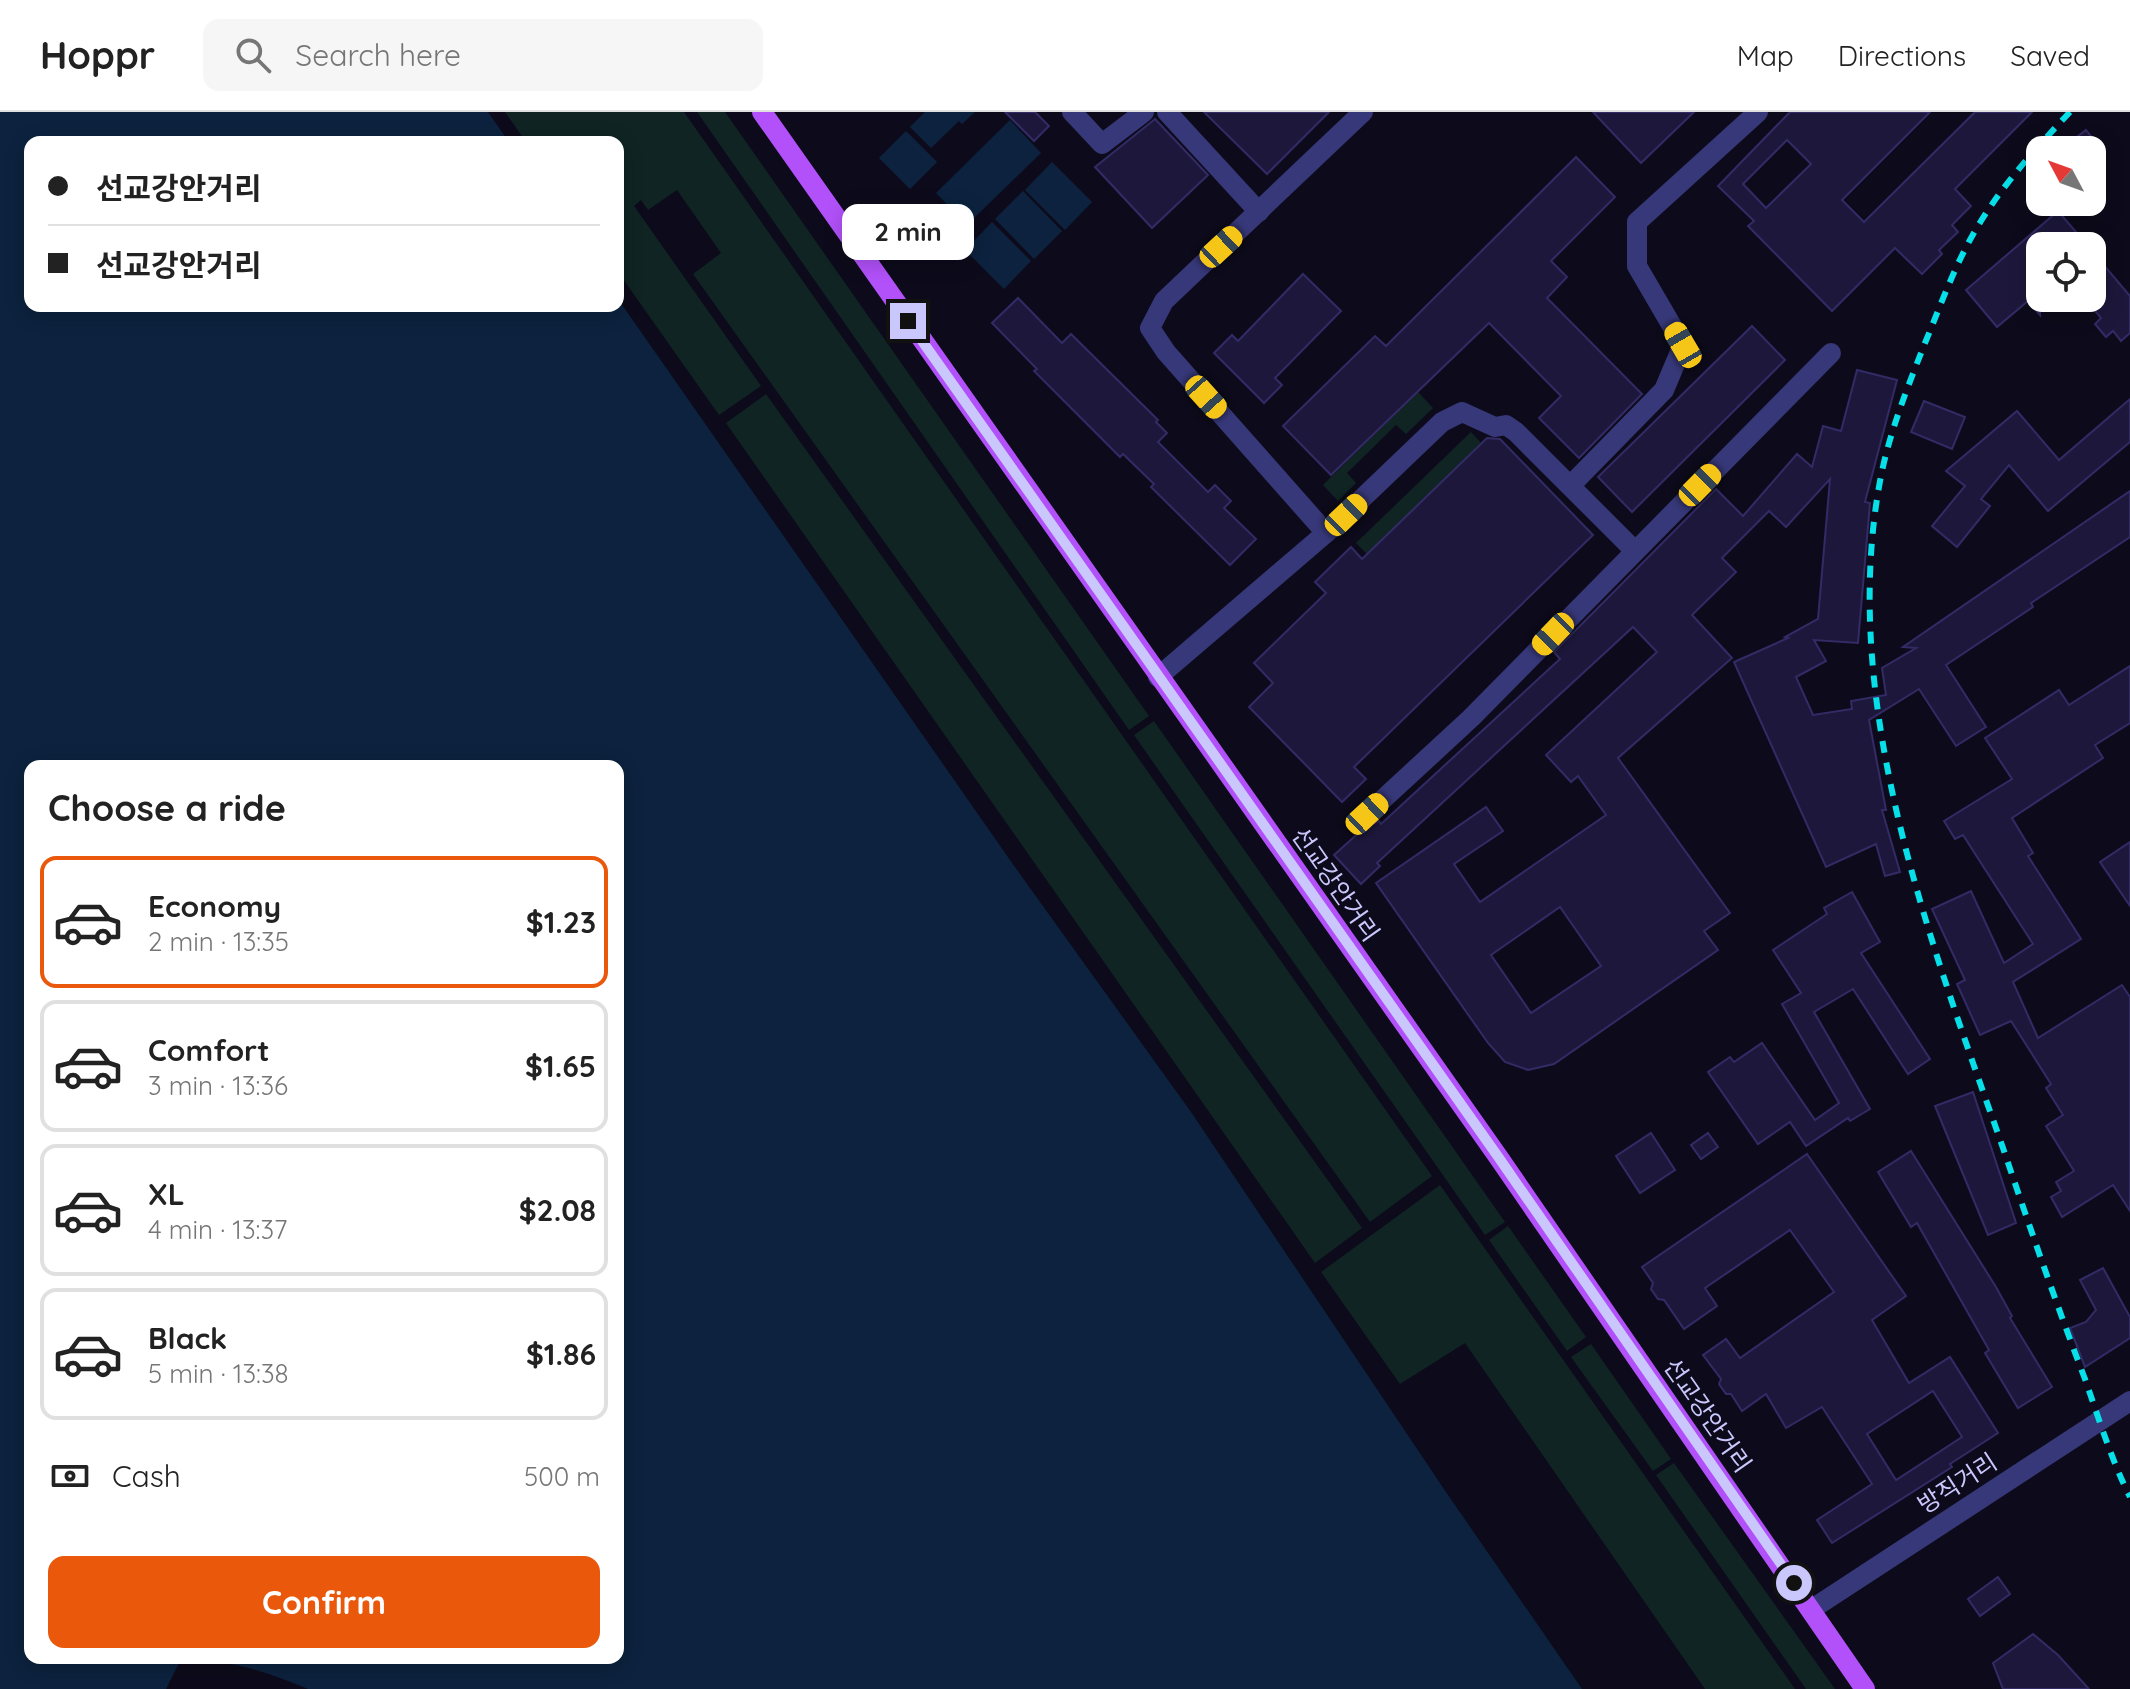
<!DOCTYPE html>
<meta charset="utf-8">
<style>
body{margin:0;font-family:Quicksand,"Noto Sans KR",sans-serif;background:#f6f6f6;color:#222;height:100vh;display:flex;flex-direction:column;font-size:30px;white-space:nowrap}
*{box-sizing:border-box;margin:0}
p{font-size:26px;color:#767676}
.icon{flex:none;width:44px;height:44px;fill:none;stroke:currentColor;stroke-width:2;stroke-linecap:round;stroke-linejoin:round}
.map{position:relative;flex:1;overflow:hidden}
.side{position:absolute;left:24px;top:648px;width:600px;height:904px;display:flex;flex-direction:column;background:#fff;border-radius:16px;box-shadow:0 4px 20px #0003}
.side>*{flex:none}
.guide{position:absolute;left:24px;top:24px;width:600px;height:176px;border-radius:16px;box-shadow:0 4px 20px #0003;display:grid;align-content:center;height:176px;padding:0 24px;background:#fff}
.needle{width:52px;rotate:311deg}
.tools{position:absolute;left:2026px;top:24px;display:grid;gap:16px}
.tools a{display:grid;place-items:center;width:80px;height:80px;border-radius:16px;background:#fff;box-shadow:0 4px 20px #0003;font-size:40px}
.end{position:absolute;width:36px;height:36px;margin:-18px;border:10px solid #cac7fd;background:#111;box-shadow:0 0 0 4px #111}
.from{border-radius:50%}
.bubble{position:absolute;height:56px;border-radius:16px;background:#fff;box-shadow:0 4px 20px #0003;font-size:26px;font-weight:700;line-height:56px;text-align:center}
.car{position:absolute;width:24px;height:48px;margin:-24px -12px;border-radius:10px;box-shadow:0 0 6px 2px #0007;background:linear-gradient(#f5c518 24%,#345 0 40%,#f5c518 0 76%,#345 0 86%,#f5c518 0)}
.guide b{display:flex;align-items:center;gap:28px;height:76px;font-size:30px}
.guide b+b{border-top:2px solid #e0e0e0}
.guide i{width:20px;height:20px;background:#222}
ul{padding:0;list-style:none}
li{display:flex;align-items:center;gap:24px;height:132px;margin:0 16px 12px;padding:0 8px;border:4px solid #e0e0e0;border-radius:16px}
li div{flex:1}
li b{display:block;font-size:30px}
li em{font-style:normal;font-weight:700}
li.active{border-color:#ea580c}
li>.icon{width:72px;height:72px;stroke-width:1.5}
h2{padding:0 24px;font-size:36px;line-height:96px}
.pay{display:flex;align-items:center;gap:20px;height:88px;padding:0 24px;font-size:30px}
.pay p{margin-inline-start:auto}
.cta{display:flex;gap:16px;margin-top:auto;padding:16px 24px}
.cta a{flex:1;height:92px;border-radius:16px;background:#ea580c;color:#fff;font-size:32px;font-weight:700;line-height:92px;text-align:center}
header{display:flex;align-items:center;gap:48px;box-sizing:border-box;height:112px;padding:0 40px;background:#fff;border-bottom:2px solid #e0e0e0}
header strong{font-size:38px}
nav{display:flex;gap:44px;margin-inline-start:auto;font-size:28px}
.search{width:560px;height:72px;background:#f6f6f6;display:flex;align-items:center;gap:20px;box-sizing:border-box;padding:0 28px;border-radius:16px;color:#767676;font-size:30px}
.map>svg:first-child{display:block}
</style>
<header>
<strong>Hoppr</strong>
<div class="search"><svg class="icon" aria-label="search" viewBox="0 0 24 24"><circle cx="10" cy="10" r="6"/><path d="M15 15l6 6"/></svg>Search here</div>
<nav><a>Map</a><a>Directions</a><a>Saved</a></nav>
</header>
<div class="map">
<svg width="2130" height="1577" viewBox="0 0 2130 1577">
<rect width="100%" height="100%" fill="#0d0b1b"/>
<g fill="#0f2423">
<polygon points="505,0 684,0 1432,1064 1370,1110 693,162 721,141 677,78 648,98 641,88 634,94 761,274 719,303 618,160 618,30 526,30"/>
<polygon points="697,0 725,0 1149,604 1129,618"/>
<polygon points="1418,280 1433,296 1406,322 1396,313 1347,361 1356,371 1338,389 1323,373"/>
<polygon points="766,282 1362,1116 1315,1151 726,311"/>
<polygon points="1471,320 1481,331 1367,442 1356,431"/>
<polygon points="1154,609 1505,1110 1485,1123 1134,623"/>
<polygon points="1440,1073 1795,1577 1705,1577 1465,1231 1400,1272 1321,1160"/>
<polygon points="1508,1114 1586,1225 1567,1239 1489,1128"/>
<polygon points="1591,1232 1671,1347 1653,1359 1571,1245"/>
<polygon points="1674,1351 1835,1577 1806,1577 1656,1363"/>
</g>
<g fill="#0c223e" fill-rule="evenodd">
<path d="M0,0H488L509,30H30V194H618V187L1017,758L1191,1000L1448,1383L1582,1577H308C273,1562 217,1542 179,1551L166,1577H0ZM618,654V1546H30V654Z"/>
<polygon points="925,0 975,0 962,12 959,9 931,36 910,15"/>
<polygon points="1010,8 1041,41 971,109 969,107 965,111 936,81"/>
<polygon points="906,19 937,50 910,77 879,46"/>
<polygon points="1052,50 1092,90 1065,118 1025,78"/>
<polygon points="1023,79 1062,119 1034,147 995,107"/>
<polygon points="992,110 1031,149 1004,177 965,138"/>
</g>
<g fill="#1d183b" stroke="#332b66" stroke-width="2" fill-rule="evenodd">
<polygon points="1005,0 1035,0 1049,14 1034,29"/>
<polygon points="1204,0 1329,0 1267,62"/>
<polygon points="1593,0 1694,0 1641,51"/>
<path d="M1790,0H1930L1842,88L1864,110L1975,0H2032L1955,77L1971,94L1952,113L1958,120L1939,138L1942,142L1922,162L1895,136L1832,199L1748,114L1754,109L1718,74ZM1787,28L1811,52L1766,96L1743,72Z"/>
<polygon points="1155,7 1208,63 1152,116 1095,55"/>
<polygon points="2086,18 2102,38 2060,38"/>
<polygon points="1576,45 1615,85 1551,149 1567,165 1547,186 1642,282 1579,346 1539,306 1561,284 1489,211 1331,363 1283,314 1375,224 1386,234"/>
<polygon points="2058,99 2088,134 2040,134 2040,203 2028,189 1997,215 1966,178"/>
<polygon points="2092,139 2130,184 2130,221 2121,229 2113,219 2106,225 2095,212 2101,206 2092,195"/>
<polygon points="1303,162 1341,199 1275,266 1282,273 1264,291 1214,241 1232,223 1238,229"/>
<polygon points="1018,186 1062,231 1071,222 1158,308 1156,310 1167,321 1158,330 1208,380 1215,373 1231,389 1224,396 1256,427 1230,453 1151,375 1154,372 1123,342 1120,345 1034,259 1037,257 992,211"/>
<polygon points="1752,214 1785,248 1632,400 1598,365"/>
<path d="M1857,258L1897,268L1865,390L1870,391L1858,531L1814,528L1826,549L1796,565L1813,603L1852,597L1851,589L1886,583L1882,556L1916,536L1903,535L2130,379V425L2031,491L2033,495L1946,553L1986,615L1956,634L1919,577L1869,608L1886,698H1882L1900,760L1885,764L1876,732L1826,755L1734,550L1788,526L1785,525L1818,507L1830,367L1786,415L1769,399L1722,446L1736,460L1692,503L1732,546L1618,646L1730,801L1704,819L1718,838L1554,952L1528,958L1505,950L1488,931L1376,771L1486,695L1503,719L1454,752L1480,790L1606,703L1578,664L1571,670L1546,643L1657,540L1633,515L1377,751L1380,754L1361,772L1334,743L1365,715L1379,709L1381,712L1560,547L1554,540L1716,377L1743,404L1797,342L1812,355L1823,314L1841,319ZM1560,795L1601,854L1531,901L1491,843Z"/>
<polygon points="2130,287 2130,330 2048,399 2009,353 1981,387 1990,394 1957,435 1932,414 1965,374 1946,359 2017,299 2059,348"/>
<polygon points="1924,289 1965,305 1952,337 1911,320"/>
<polygon points="1487,326 1500,327 1593,423 1354,655 1366,667 1342,690 1249,595 1273,571 1254,551 1326,481 1315,470 1351,435 1362,447"/>
<polygon points="2130,554 2130,611 2095,633 2103,646 2012,706 2033,741 2028,744 2081,827 2013,870 2038,926 2122,873 2130,885 2130,1099 2113,1073 2062,1105 2051,1085 2061,1079 2056,1070 2074,1059 2046,1014 2063,1003 2046,976 2051,972 2011,909 1980,923 1957,872 1965,868 1932,797 1971,779 2004,851 2033,832 1963,723 1955,727 1944,709 2012,667 1985,626 2059,578 2069,593"/>
<polygon points="2130,730 2130,794 2100,750"/>
<polygon points="1852,780 1880,830 1861,841 1930,947 1908,962 1853,877 1814,900 1870,997 1850,1009 1848,1006 1806,1034 1790,1010 1758,1032 1708,960 1730,945 1734,950 1762,931 1815,1008 1839,991 1782,892 1801,881 1773,838 1827,802 1824,796"/>
<polygon points="1973,980 2016,1111 1988,1123 1935,994"/>
<polygon points="1651,1021 1675,1058 1640,1081 1616,1044"/>
<polygon points="1708,1021 1718,1035 1701,1047 1691,1033"/>
<polygon points="1911,1039 1996,1175 2012,1204 2010,1206 2052,1275 2018,1296 1985,1241 1989,1238 1917,1111 1911,1115 1878,1060"/>
<path d="M1807,1042L1906,1184L1872,1208L1909,1271L1950,1245L1998,1321L1950,1352L1952,1355L1832,1431L1817,1408L1872,1372L1822,1295L1786,1316L1766,1282L1742,1299L1731,1282H1726L1719,1272L1721,1267L1703,1243L1726,1227L1740,1246L1834,1180L1790,1118L1705,1176L1717,1194L1684,1217L1664,1188L1658,1187L1651,1177L1653,1171L1642,1155ZM1933,1279L1962,1325L1896,1368L1867,1322Z"/>
<polygon points="2103,1156 2130,1205 2130,1226 2085,1255 2070,1216 2086,1210 2096,1198 2080,1168"/>
<polygon points="1998,1465 2010,1482 1980,1504 1968,1487"/>
<polygon points="2033,1522 2058,1543 2089,1577 2003,1577 1993,1551"/>
</g>
<g fill="none" stroke-linecap="round" stroke-linejoin="round">
<g stroke="#373879" stroke-width="20">
<polyline points="1072,0 1102,32 1144,0"/>
<polyline points="1167,0 1259,100"/>
<polyline points="1571,373 1664,278 1683,233 1637,154 1637,110 1758,0"/>
<polyline points="1326,421 1166,240 1150,216 1164,189 1363,0"/>
<polyline points="1158,565 1326,421 1442,310 1462,300 1495,315 1506,313 1516,320 1635,439"/>
<polyline points="1367,702 1471,606 1831,241"/>
<polyline points="1812,1497 2130,1289"/>
</g>
<polyline stroke="#b251fa" stroke-width="20" points="762,0 1499,1046 1865,1577"/>
<path stroke="#07dfe9" stroke-width="6" stroke-dasharray="12 10" stroke-linecap="butt" d="M2070,0C2037,35 2006,69 1981,109C1957,147 1942,190 1925,231C1908,274 1890,319 1881,364C1837,588 1930,828 2003,1036C2029,1113 2056,1191 2085,1267C2099,1307 2111,1347 2130,1385"/>
</g>
<g fill="none" stroke-linecap="round" stroke-linejoin="round">
<polyline stroke="#cac7fd" stroke-width="10" points="908,209 1499,1046 1794,1471"/>
</g>
<g text-anchor="middle" dominant-baseline="central" stroke-width="6" stroke-linejoin="round" paint-order="stroke">
<g font-size="24" fill="#cac7fd" stroke="#0d0b1b">
<text transform="translate(1336 772) rotate(55)">선교강안거리</text>
<text transform="translate(1708 1303) rotate(55)">선교강안거리</text>
<text transform="translate(1957 1371) rotate(-33)">방직거리</text>
</g>
</g>
</svg>
<div class="tools">
<a><svg class="needle" viewBox="-14 -14 28 28"><path d="M0-13l5 13h-10z" fill="#e53935"/><path d="M0 13l5-13h-10z" fill="#767676"/></svg></a>
<a><svg class="icon" aria-label="locate" viewBox="0 0 24 24"><circle cx="12" cy="12" r="6"/><path d="M12 2v4M12 18v4M2 12h4M18 12h4"/></svg></a>
</div>
<i class="end from" style="left:1794px;top:1471px"></i>
<i class="end" style="left:908px;top:209px"></i>
<div class="bubble" style="left:842px;top:92px;width:132px">2 min</div>
<i class="car" style="left:1221px;top:135px;rotate:47deg"></i>
<i class="car" style="left:1683px;top:233px;rotate:330deg"></i>
<i class="car" style="left:1206px;top:285px;rotate:138deg"></i>
<i class="car" style="left:1700px;top:373px;rotate:45deg"></i>
<i class="car" style="left:1346px;top:403px;rotate:46deg"></i>
<i class="car" style="left:1553px;top:522px;rotate:224deg"></i>
<i class="car" style="left:1367px;top:702px;rotate:47deg"></i>
<div class="guide">
<b><i class="from"></i>선교강안거리</b>
<b><i></i>선교강안거리</b>
</div>
<section class="side">
<h2>Choose a ride</h2>
<ul>
<li class="active"><svg class="icon" aria-label="car" viewBox="0 0 24 24"><path d="M5 17H2v-5l4-1 3-4h7l3 4 3 1v5h-3M9 17h6M6 11h13"/><circle cx="7" cy="17" r="2"/><circle cx="17" cy="17" r="2"/></svg><div><b>Economy</b><p>2 min · 13:35</p></div><em>$1.23</em></li>
<li><svg class="icon" aria-label="car" viewBox="0 0 24 24"><path d="M5 17H2v-5l4-1 3-4h7l3 4 3 1v5h-3M9 17h6M6 11h13"/><circle cx="7" cy="17" r="2"/><circle cx="17" cy="17" r="2"/></svg><div><b>Comfort</b><p>3 min · 13:36</p></div><em>$1.65</em></li>
<li><svg class="icon" aria-label="car" viewBox="0 0 24 24"><path d="M5 17H2v-5l4-1 3-4h7l3 4 3 1v5h-3M9 17h6M6 11h13"/><circle cx="7" cy="17" r="2"/><circle cx="17" cy="17" r="2"/></svg><div><b>XL</b><p>4 min · 13:37</p></div><em>$2.08</em></li>
<li><svg class="icon" aria-label="car" viewBox="0 0 24 24"><path d="M5 17H2v-5l4-1 3-4h7l3 4 3 1v5h-3M9 17h6M6 11h13"/><circle cx="7" cy="17" r="2"/><circle cx="17" cy="17" r="2"/></svg><div><b>Black</b><p>5 min · 13:38</p></div><em>$1.86</em></li>
</ul>
<div class="pay"><svg class="icon" aria-label="cash" viewBox="0 0 24 24"><path d="M3 7h18v10H3z"/><circle cx="12" cy="12" r="2"/></svg>Cash<p>500 m</p></div>
<div class="cta"><a>Confirm</a></div>
</section>
</div>
